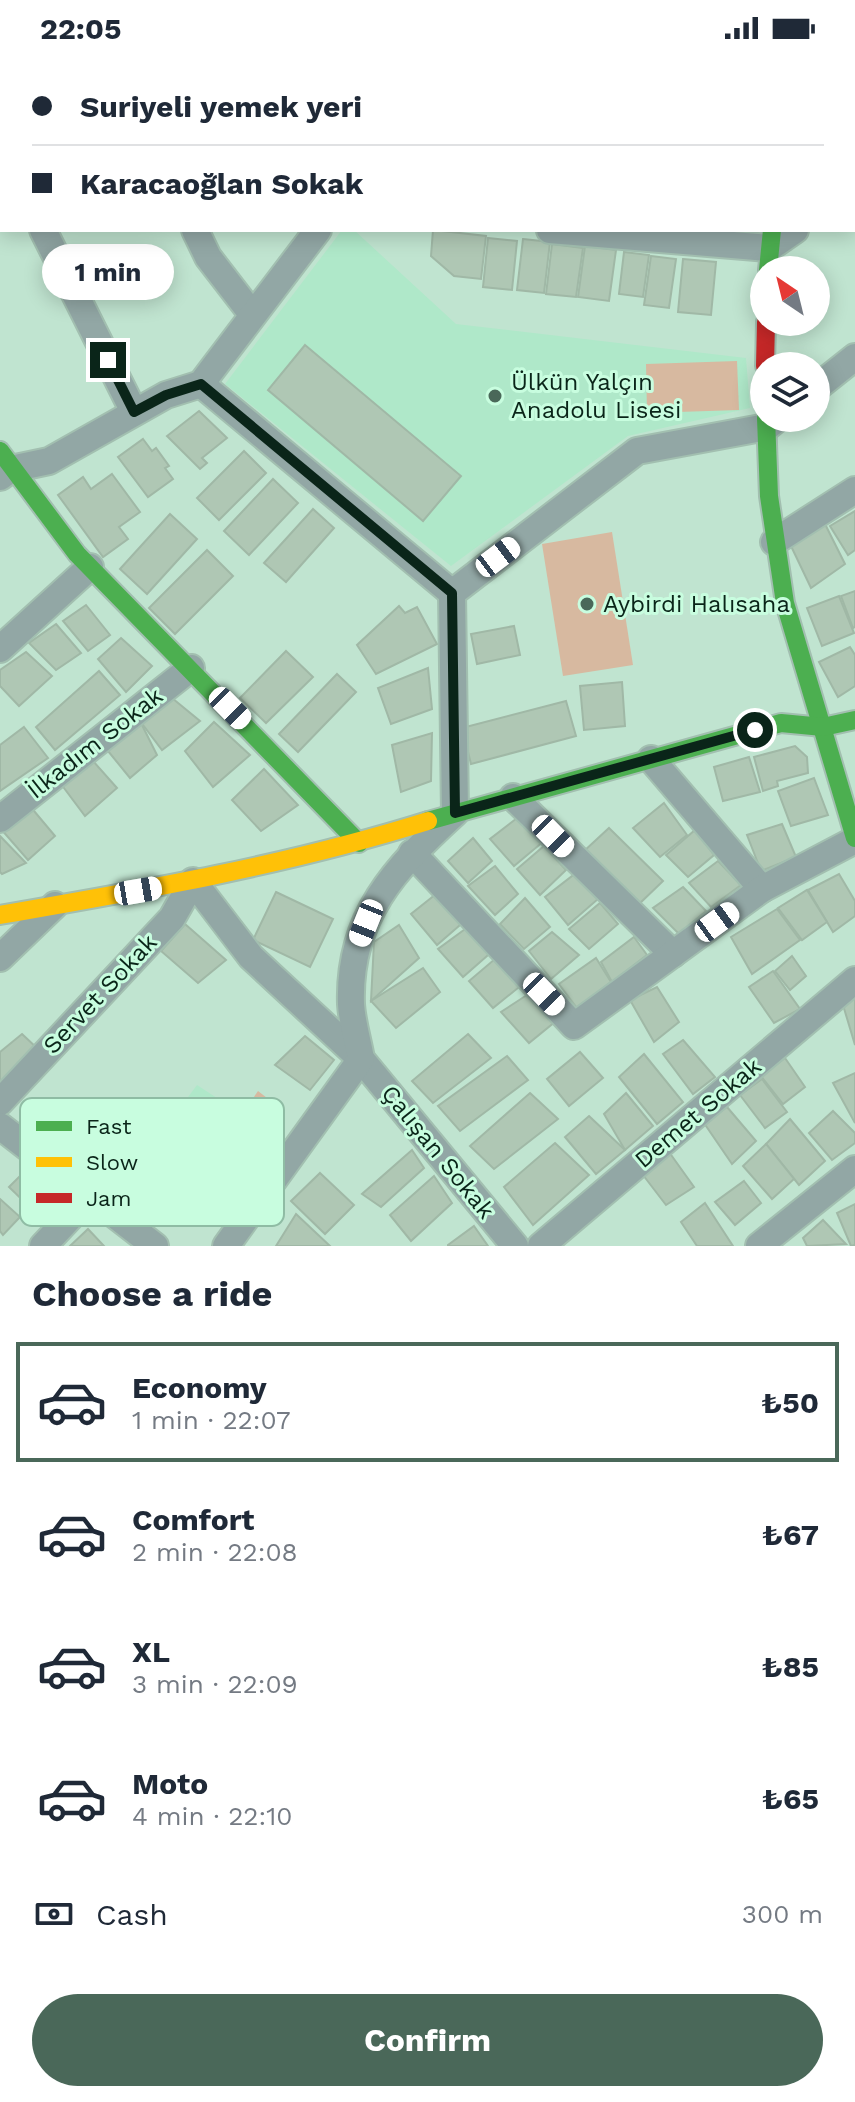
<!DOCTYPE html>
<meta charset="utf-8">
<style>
body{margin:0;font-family:"Work Sans",sans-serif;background:#f6f6f7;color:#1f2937;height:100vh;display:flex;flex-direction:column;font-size:30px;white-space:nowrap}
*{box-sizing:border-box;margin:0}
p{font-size:26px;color:#747a83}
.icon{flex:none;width:44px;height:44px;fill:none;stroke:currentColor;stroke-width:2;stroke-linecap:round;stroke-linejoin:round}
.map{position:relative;height:1190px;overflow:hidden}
.side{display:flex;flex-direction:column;background:#fff;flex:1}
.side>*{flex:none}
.banner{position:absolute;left:0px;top:0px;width:856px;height:176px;box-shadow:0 4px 20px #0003;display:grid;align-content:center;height:176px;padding:0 32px;background:#fff}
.needle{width:52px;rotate:325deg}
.fabs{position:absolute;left:750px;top:200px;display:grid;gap:16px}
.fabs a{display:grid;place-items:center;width:80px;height:80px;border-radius:50%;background:#fff;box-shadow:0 4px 20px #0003;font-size:40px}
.end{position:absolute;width:36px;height:36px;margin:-18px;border:10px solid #0a2519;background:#fff;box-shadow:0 0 0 4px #fff}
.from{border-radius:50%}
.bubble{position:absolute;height:56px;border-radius:28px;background:#fff;box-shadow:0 4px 20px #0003;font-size:26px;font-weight:700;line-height:56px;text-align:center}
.car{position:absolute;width:24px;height:48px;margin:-24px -12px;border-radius:10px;box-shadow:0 0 6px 2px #0007;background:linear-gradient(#fff 24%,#345 0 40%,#fff 0 76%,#345 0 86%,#fff 0)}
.banner b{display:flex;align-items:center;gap:28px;height:76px;font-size:30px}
.banner b+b{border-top:2px solid #e0e1e3}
.banner i{width:20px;height:20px;background:#1f2937}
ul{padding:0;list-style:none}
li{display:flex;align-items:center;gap:24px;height:120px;margin:0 16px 12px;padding:0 16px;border:4px solid transparent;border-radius:0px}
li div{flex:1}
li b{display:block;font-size:30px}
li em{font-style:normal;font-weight:700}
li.selected{border-color:#4a6859}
li>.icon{width:72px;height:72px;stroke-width:1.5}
h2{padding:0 32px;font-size:36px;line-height:96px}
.pay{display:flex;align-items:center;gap:20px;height:88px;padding:0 32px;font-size:30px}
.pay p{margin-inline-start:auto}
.primary-button{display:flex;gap:16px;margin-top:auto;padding:16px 32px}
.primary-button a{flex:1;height:92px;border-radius:48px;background:#4a6859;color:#fff;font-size:32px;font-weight:700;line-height:92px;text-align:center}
.status{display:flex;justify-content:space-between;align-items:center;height:56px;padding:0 40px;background:#fff;direction:ltr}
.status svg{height:22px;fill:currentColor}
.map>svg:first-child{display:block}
</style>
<div class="status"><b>22:05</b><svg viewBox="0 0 49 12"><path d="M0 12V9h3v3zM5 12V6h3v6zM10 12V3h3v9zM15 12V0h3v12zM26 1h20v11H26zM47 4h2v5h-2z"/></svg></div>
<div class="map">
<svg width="855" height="1190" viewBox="0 0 855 1190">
<rect width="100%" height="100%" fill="#c0e4d0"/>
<g fill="#afe8c9">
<polygon points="342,174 354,174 456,268 746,302 750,352 628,380 451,510 225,328"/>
<polygon points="197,1029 263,1072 216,1142 147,1096"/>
</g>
<g fill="#d7b9a0">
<polygon points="737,305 739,354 647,357 646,308"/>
<polygon points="612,476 633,609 563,620 542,488"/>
<polygon points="258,1035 280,1052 268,1071 242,1058"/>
</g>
<g fill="#afc7b4" stroke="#a0b8a6" stroke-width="2">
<polygon points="433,174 486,180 481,223 454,220 431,200"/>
<polygon points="488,182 517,185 512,234 483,231"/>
<polygon points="523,183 550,186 544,237 517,234"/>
<polygon points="552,188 583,192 576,241 546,238"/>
<polygon points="585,190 616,194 609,245 578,241"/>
<polygon points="624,196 649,199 643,241 619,238"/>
<polygon points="651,200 676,203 669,252 644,249"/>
<polygon points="683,203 716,206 711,259 678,256"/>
<polygon points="305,289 461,420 423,465 268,334"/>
<polygon points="199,355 227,382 202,402 207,407 200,413 167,380"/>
<polygon points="143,383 152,395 156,392 169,410 165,412 173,423 148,441 118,401"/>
<polygon points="244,395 266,417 219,464 197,442"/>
<polygon points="112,418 140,456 119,471 128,483 103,501 58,439 83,421 91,433"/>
<polygon points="273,423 298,447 249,499 224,475"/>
<polygon points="313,453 334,472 286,526 264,507"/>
<polygon points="855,455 855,494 848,499 830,470"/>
<polygon points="170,458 197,483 147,538 120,513"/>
<polygon points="825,468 845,508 811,532 791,490"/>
<polygon points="207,494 233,520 175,578 149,552"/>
<polygon points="855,535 855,571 853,572 841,540"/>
<polygon points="839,540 854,577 822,590 807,552"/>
<polygon points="86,549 110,579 88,595 63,565"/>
<polygon points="399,550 405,557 417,551 437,588 376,618 357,589"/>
<polygon points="56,568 81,597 56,614 29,587"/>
<polygon points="514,570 520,599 477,608 471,578"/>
<polygon points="121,582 152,610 126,636 98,603"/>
<polygon points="850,591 855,599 855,630 838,641 819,606"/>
<polygon points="286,595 313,621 266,667 240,642"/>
<polygon points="26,596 52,620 19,650 0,630 0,614"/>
<polygon points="428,612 432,653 391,668 378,632"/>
<polygon points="99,615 120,639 55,694 36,671"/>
<polygon points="337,618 356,636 298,696 279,678"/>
<polygon points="622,626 625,670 584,674 580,630"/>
<polygon points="172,642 200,665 162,694 140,665"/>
<polygon points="566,645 576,680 471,708 462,672"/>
<polygon points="140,665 157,699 130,722 108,695"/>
<polygon points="214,666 250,699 213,731 185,695"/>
<polygon points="24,671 48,702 0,735 0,689"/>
<polygon points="432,677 431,725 401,736 392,689"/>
<polygon points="795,690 807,701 808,717 777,725 778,730 763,735 754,701"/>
<polygon points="749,701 760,736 723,745 714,711"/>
<polygon points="93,705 117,732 85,760 61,728"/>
<polygon points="264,713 298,749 261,775 232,744"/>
<polygon points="814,722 828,759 791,770 778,735"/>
<polygon points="664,747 687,779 660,801 633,772"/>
<polygon points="29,749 55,780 28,804 0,772"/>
<polygon points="521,759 544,785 514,810 490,783"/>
<polygon points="782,768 796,801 761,815 747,779"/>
<polygon points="609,772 663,825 637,850 583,796"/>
<polygon points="695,774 714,799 688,821 666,799"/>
<polygon points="0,780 26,807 2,818 0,816"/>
<polygon points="473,782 492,805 468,827 448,805"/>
<polygon points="544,790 566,814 540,839 517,813"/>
<polygon points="718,805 741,829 711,851 689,827"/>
<polygon points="495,810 518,838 495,859 468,830"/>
<polygon points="576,817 598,843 568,869 545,841"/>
<polygon points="839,818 855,845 855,860 833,876 808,834"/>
<polygon points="683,831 706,855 679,878 653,852"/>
<polygon points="441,834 467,863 437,889 411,858"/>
<polygon points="807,834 827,866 802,884 778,852"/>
<polygon points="276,836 333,863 310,911 253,884"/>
<polygon points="525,842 550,871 524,893 500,868"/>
<polygon points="600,847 618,868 589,893 569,873"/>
<polygon points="777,853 800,884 752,918 731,881"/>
<polygon points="185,868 226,904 198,927 161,895"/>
<polygon points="472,868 495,893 463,921 438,893"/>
<polygon points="399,869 419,902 371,945 374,886"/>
<polygon points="552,876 579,899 551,923 529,895"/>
<polygon points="634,881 647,899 612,926 601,906"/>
<polygon points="502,897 529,923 493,952 469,925"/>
<polygon points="792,900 806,920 790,934 775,915"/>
<polygon points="596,902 611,926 577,952 559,928"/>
<polygon points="423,912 440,936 396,972 371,945"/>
<polygon points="773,915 800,953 774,967 749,931"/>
<polygon points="657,931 679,966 654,986 630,944"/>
<polygon points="533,935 556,965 529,987 501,956"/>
<polygon points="855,942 855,989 843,949"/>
<polygon points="22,978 39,994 0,1030 0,996"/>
<polygon points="468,978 491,1002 433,1047 412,1025"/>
<polygon points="305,980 334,1004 310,1034 275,1009"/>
<polygon points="683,984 715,1021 693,1038 663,998"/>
<polygon points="580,996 603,1022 569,1050 547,1023"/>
<polygon points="644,998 683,1046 657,1068 619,1021"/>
<polygon points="507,1000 528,1024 460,1075 438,1050"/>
<polygon points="785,1002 805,1031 783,1048 761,1020"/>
<polygon points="855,1017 855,1067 833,1027"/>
<polygon points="762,1023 787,1056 765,1072 740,1039"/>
<polygon points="530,1037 558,1063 494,1113 470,1090"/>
<polygon points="626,1037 653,1070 625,1094 604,1058"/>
<polygon points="727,1051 756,1085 732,1108 704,1067"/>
<polygon points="833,1055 855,1077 855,1087 832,1104 809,1077"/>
<polygon points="589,1060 625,1094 596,1118 565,1081"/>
<polygon points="790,1063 825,1105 799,1129 766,1088"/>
<polygon points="555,1087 589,1119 533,1169 504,1131"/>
<polygon points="766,1088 794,1123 772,1143 743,1110"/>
<polygon points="412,1094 424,1112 381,1151 362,1138"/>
<polygon points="669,1096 694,1131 666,1149 643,1119"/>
<polygon points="25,1115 56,1138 38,1159 9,1131"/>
<polygon points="320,1117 354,1149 325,1178 291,1145"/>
<polygon points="434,1120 452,1147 411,1185 390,1159"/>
<polygon points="744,1125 761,1147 735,1169 715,1146"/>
<polygon points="0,1143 20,1161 3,1179 0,1175"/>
<polygon points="705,1147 733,1190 697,1190 681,1166"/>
<polygon points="855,1148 855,1189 851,1190 837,1157"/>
<polygon points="296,1158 330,1190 276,1190"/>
<polygon points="823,1164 846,1188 807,1190 803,1182"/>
<polygon points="474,1170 488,1190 448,1190 448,1189"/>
<polygon points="88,1173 104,1190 70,1190"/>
</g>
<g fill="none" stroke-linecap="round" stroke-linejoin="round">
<defs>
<g id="street">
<polyline points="110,0 111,2"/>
<polyline points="265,0 266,2"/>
<polyline points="437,2 438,0"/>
<polyline points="557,2 557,0"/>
<polyline points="0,89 2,93"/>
<polyline points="854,132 855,131"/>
<polyline points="43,174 134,356"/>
<polyline points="195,174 208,201 252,258"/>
<polyline points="550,174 769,192 795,174"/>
<polyline points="201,328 452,537"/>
<polyline points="816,332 855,301"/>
<polyline points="0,421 11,413 49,405 166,339 201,328 318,174"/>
<polyline points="774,486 855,434"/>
<polyline points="0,593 90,511"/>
<polyline points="651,703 762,833"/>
<polyline points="513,741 673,898"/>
<polyline points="0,763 191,612"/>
<polyline points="412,797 574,970 762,833 855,784"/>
<polyline points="0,902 55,849"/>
<polyline points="0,1046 172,862 193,825 251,901 361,1003 515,1190"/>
<polyline points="0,1070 155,1190"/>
<polyline points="43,1190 90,1140"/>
<path d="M226,1190L361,1003C358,985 352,966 351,948C348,861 395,812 455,757L452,537L637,395L767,371L778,362"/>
<polyline points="541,1190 855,924"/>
<polyline points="759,1190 855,1113"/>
</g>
<g id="fast">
<polyline points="768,214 772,174"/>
<polyline points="766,362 769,440 785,547 855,782"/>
<polyline points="0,395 77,498 359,787"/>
<polyline points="428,765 781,667 823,671 855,664"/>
</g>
<g id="slow">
<polyline points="801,0 801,2"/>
<path d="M0,859C144,834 288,809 428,765"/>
</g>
<polyline id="jam" points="765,310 766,266"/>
</defs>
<use href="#street" stroke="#a2bfb0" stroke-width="30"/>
<use href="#fast" stroke="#a2bfb0" stroke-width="22"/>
<use href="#slow" stroke="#a2bfb0" stroke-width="22"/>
<use href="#jam" stroke="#a2bfb0" stroke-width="22"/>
<use href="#street" stroke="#92a7a5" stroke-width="26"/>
<use href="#fast" stroke="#4caf50" stroke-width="18"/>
<use href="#slow" stroke="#ffc107" stroke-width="18"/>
<use href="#jam" stroke="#c62828" stroke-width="18"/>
</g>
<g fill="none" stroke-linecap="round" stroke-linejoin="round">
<polyline stroke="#0a2519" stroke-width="10" points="108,304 134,356 166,339 201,328 452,537 455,757 755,674"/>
</g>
<g fill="#4a6859" stroke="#c8fddf" stroke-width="3">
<circle cx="495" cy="340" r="8"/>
<circle cx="587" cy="548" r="8"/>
</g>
<g text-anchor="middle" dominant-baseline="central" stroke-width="6" stroke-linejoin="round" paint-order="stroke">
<g font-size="24" fill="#0a2519" stroke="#c8fddf" text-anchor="start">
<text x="511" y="326">Ülkün Yalçın<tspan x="511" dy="28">Anadolu Lisesi</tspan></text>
<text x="603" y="548">Aybirdi Halısaha</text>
</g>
<g font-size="24" fill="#0a2519" stroke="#c8fddf">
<text transform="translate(95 687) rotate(-38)">İlkadım Sokak</text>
<text transform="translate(100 938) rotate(-47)">Servet Sokak</text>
<text transform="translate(698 1057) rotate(-40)">Demet Sokak</text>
<text transform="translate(438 1096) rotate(51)">Çalışan Sokak</text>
</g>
</g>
<rect x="20" y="1042" width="264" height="128" rx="12" fill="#c8fddf" stroke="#8fbca4" stroke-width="2"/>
<rect x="36" y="1065" width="36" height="10" fill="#4caf50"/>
<rect x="36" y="1101" width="36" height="10" fill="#ffc107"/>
<rect x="36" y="1137" width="36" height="10" fill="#c62828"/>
<g font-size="22" fill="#0a2519">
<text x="86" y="1078">Fast</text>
<text x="86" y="1114">Slow</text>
<text x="86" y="1150">Jam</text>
</g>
</svg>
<div class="fabs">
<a><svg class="needle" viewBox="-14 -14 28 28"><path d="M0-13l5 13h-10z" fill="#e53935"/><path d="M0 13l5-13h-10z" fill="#747a83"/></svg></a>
<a><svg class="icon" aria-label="layers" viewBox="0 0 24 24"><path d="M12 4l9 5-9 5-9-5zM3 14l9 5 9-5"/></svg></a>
</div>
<i class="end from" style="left:755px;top:674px"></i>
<i class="end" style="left:108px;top:304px"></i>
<div class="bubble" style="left:42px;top:188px;width:132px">1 min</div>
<i class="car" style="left:498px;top:501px;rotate:53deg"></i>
<i class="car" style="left:230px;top:652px;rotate:135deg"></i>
<i class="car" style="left:553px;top:780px;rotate:135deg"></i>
<i class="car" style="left:138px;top:835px;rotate:80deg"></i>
<i class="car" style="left:717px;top:866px;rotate:54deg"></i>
<i class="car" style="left:366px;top:867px;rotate:202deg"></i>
<i class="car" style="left:544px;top:938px;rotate:136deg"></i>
<div class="banner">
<b><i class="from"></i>Suriyeli yemek yeri</b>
<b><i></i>Karacaoğlan Sokak</b>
</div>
</div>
<section class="side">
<h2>Choose a ride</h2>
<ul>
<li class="selected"><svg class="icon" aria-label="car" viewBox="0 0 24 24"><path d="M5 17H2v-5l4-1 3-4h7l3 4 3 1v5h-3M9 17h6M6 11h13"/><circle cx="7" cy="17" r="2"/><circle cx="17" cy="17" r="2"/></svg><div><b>Economy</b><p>1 min · 22:07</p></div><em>₺50</em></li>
<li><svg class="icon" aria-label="car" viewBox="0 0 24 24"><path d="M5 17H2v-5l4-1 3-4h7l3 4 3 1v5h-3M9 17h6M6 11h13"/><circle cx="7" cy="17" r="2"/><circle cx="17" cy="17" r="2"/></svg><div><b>Comfort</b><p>2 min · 22:08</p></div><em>₺67</em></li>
<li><svg class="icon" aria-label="car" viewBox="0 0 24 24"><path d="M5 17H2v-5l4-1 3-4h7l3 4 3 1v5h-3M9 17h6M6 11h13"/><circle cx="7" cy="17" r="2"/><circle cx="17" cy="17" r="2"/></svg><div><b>XL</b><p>3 min · 22:09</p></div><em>₺85</em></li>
<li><svg class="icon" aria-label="car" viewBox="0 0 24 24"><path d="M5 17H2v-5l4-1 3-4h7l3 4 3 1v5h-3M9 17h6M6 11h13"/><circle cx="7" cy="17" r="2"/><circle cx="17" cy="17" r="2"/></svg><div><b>Moto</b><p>4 min · 22:10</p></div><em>₺65</em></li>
</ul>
<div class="pay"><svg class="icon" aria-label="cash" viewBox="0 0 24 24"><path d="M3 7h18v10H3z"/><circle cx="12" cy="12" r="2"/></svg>Cash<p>300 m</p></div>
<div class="primary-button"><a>Confirm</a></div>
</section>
